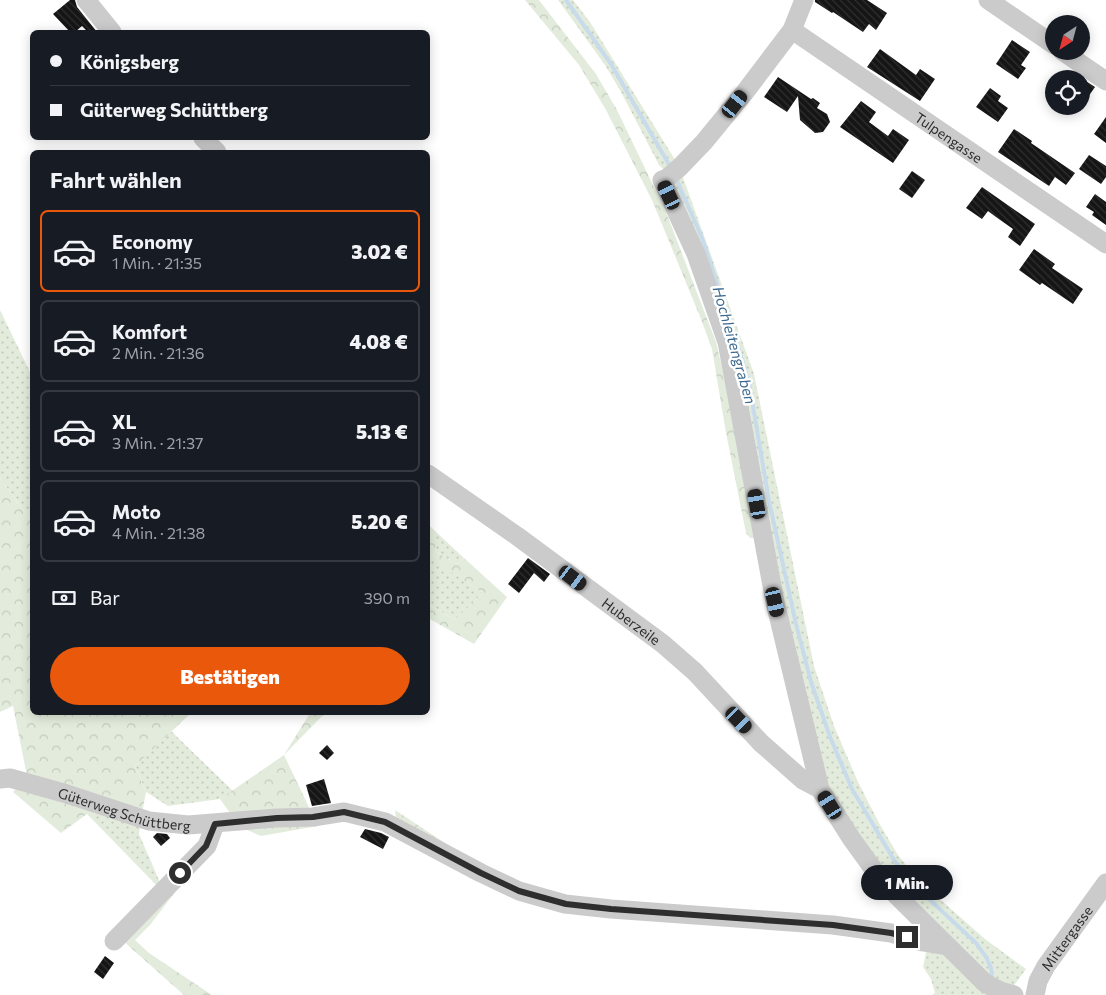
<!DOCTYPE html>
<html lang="de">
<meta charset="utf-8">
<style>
body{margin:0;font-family:Commissioner,sans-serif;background:#20242c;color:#f1f3f6;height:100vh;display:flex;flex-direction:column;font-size:19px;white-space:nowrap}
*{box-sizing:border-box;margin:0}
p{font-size:16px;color:#9ea1a6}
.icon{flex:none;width:28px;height:28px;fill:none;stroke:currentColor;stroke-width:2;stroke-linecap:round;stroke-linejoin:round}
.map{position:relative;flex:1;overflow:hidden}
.drawer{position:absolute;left:30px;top:150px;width:400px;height:565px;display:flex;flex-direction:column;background:#171b24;border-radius:8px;box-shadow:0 2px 12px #0003}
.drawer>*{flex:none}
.guide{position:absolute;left:30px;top:30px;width:400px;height:110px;border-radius:8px;box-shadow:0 2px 12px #0003;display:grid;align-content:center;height:110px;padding:0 20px;background:#171b24}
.needle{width:32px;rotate:216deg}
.tools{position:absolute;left:1045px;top:15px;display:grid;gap:10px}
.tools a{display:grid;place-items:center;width:45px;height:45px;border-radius:50%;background:#171b24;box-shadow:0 2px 12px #0003;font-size:25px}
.end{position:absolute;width:22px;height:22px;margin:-11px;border:6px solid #2e2e2e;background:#fff;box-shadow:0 0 0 2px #fff}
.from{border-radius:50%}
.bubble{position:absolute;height:35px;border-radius:18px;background:#171b24;box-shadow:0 2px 12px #0003;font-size:16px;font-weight:800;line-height:35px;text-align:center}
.car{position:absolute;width:15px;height:30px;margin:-15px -8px;border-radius:6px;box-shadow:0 0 4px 1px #0007;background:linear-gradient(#222 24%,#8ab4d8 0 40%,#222 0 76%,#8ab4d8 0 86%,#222 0)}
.guide b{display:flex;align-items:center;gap:18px;height:48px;font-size:19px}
.guide b+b{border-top:1px solid #363941}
.guide i{width:12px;height:12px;background:#f1f3f6}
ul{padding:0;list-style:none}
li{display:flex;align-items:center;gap:15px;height:82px;margin:0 10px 8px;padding:0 10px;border:2px solid #363941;border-radius:8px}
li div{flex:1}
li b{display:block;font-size:19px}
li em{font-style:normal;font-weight:800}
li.selected{border-color:#ea580c}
li>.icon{width:45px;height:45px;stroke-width:1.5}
h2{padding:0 20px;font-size:22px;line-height:60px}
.pay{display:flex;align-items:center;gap:12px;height:55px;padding:0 20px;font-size:19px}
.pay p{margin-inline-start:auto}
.button{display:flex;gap:10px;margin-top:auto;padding:10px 20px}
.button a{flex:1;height:58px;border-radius:30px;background:#ea580c;color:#fff;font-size:20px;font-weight:800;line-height:58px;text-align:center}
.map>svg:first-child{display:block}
</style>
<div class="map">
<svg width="1106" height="995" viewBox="0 0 1106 995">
<defs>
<pattern id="grass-dots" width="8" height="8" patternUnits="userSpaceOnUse" patternTransform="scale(1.25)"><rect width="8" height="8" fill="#e3ecdc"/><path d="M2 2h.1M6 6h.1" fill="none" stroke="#c3cbbd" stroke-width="1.8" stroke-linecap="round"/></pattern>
<pattern id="forest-crowns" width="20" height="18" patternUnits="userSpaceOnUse" patternTransform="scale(1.25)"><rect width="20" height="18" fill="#e3ecdc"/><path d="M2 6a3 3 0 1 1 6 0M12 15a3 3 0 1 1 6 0" fill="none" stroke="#c3cbbd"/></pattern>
<pattern id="building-back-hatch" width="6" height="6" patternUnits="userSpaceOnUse" patternTransform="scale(1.25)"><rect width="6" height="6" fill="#151515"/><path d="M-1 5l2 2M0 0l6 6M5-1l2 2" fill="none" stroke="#2f2f2f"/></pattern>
</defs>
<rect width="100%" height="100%" fill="#fff"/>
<g fill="url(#grass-dots)">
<polygon points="558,0 573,0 590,22 677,163 663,169 659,165 621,92 605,65"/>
<polygon points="681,172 754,374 814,666 834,726 858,782 879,823 898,855 917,879 985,939 1026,969 1013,987 1017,995 932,995 935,993 931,979 923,967 932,923 895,886 832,798 791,640 743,383 671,187"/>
<polygon points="0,310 32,376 32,522 0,478"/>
<polygon points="435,531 464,558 457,564 435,551"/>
<polygon points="428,560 434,560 483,593 455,620 428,604"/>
<polygon points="171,731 233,791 220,799 168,806 146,792 135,766"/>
<polygon points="142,813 139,834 165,894 87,814"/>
</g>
<g fill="url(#forest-crowns)">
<polygon points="525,0 539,0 596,74 617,110 666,212 716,342 740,443 755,538 750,538 746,533 726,433 712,349 701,319 652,200 606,110 579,65"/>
<polygon points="0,478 32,522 32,712 191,713 135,766 146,792 142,813 87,814 61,833 13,792 27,776 13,706 0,712"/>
<polygon points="428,524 435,531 435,551 457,564 464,558 507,597 474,644 428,618 428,604 455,620 483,593 434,561 428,560"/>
<polygon points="310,713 325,713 284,755 318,826 261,836 240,827 220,799 284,755"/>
<polygon points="395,810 451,847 399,838"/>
<polygon points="176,891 150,925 135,940 149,953 212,995 184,995 123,941"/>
</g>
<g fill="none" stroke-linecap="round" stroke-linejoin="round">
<g stroke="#c8dbeb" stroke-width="4">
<polyline points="566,0 611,64 671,168"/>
<polyline points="676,178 702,238 730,322"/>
<polyline points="736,340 749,383 769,501 796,624 811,682 830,737 852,789 894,860 912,883 976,943 986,957 991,968 992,980"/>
</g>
</g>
<g fill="url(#building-back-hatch)">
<polygon points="70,0 75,0 77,7 97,32 88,32 82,26 75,32 70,32 53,14"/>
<polygon points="815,0 867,0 887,13 876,30 869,24 863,32 833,12 832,13 815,2"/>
<polygon points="1012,40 1030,52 1021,65 1026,68 1018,79 996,64"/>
<polygon points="880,49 916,75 920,69 935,79 920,101 867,67"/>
<polygon points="778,77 811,99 813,98 820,103 817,108 827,114 830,122 823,132 815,133 800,120 798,96 787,112 764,97"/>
<polygon points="1081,78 1095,87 1081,107"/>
<polygon points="990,88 1001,96 998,101 1008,108 998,122 976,107"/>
<polygon points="861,101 876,112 869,122 888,136 893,129 909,140 893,163 840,127"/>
<polygon points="1106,117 1106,143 1094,134"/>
<polygon points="1014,129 1032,141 1031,143 1075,173 1066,185 1055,177 1049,186 998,152"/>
<polygon points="1089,155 1106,166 1106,177 1101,184 1079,169"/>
<polygon points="912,171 925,180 912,198 899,189"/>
<polygon points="982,187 1035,224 1020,246 1008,237 1013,229 996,217 988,211 982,219 966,208"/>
<polygon points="1095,194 1106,202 1106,225 1092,215 1094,212 1086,207"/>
<polygon points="1034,249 1055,264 1052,268 1083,289 1073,304 1042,283 1040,285 1019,270"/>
<polygon points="528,558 550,574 544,582 534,573 519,593 508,584"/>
<polygon points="327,745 334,753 327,760 319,753"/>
<polygon points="324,779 331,803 312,806 306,785"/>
<polygon points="365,829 381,833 389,837 383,849 360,837"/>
<polygon points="157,833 167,834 170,838 161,846 153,837"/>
<polygon points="105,956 114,963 103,979 94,972"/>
</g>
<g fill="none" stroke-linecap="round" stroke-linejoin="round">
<g stroke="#cbcbcb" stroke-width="19">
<polyline points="86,0 112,32"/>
<polyline points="804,0 792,30 745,92 704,142 679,168 667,178 662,180 696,254 727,342 775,602 820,789 851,838 882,881 985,983 1000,991 1014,995"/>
<polyline points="988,0 1054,45"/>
<path id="s1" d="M792,30L1106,244"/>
<polyline points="1062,51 1106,81"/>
<polyline points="203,138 217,152"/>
<path id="s2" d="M428,474L517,536L663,644L695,672L761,743L803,780L820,789"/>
<path id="s3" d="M0,779L10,778L67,794L149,821L188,825L277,818L313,817L344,812L385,822L481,873L519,891L565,904L611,909L833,925L891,933L923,942L947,946"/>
<polyline points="114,941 207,846 215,824"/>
<path id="s4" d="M1035,995L1038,981L1046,966L1106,883"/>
</g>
</g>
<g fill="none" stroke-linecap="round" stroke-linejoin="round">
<polyline stroke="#2e2e2e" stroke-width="6" points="180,873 206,846 215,824 277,818 313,817 344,812 385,822 481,873 519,891 566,904 611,909 833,925 891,933 907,937"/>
</g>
<g text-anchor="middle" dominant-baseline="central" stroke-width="5" stroke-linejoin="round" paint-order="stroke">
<g font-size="14" fill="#2e2e2e" stroke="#fff">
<text stroke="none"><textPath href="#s1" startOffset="190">Tulpengasse</textPath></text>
<text stroke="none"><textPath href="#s2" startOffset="251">Huberzeile</textPath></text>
<text stroke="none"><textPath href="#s3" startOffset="129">Güterweg Schüttberg</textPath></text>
<text stroke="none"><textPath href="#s4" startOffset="66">Mittergasse</textPath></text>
</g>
<g font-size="15" font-style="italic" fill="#3d6a90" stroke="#fff">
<text transform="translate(735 345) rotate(74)">Hochleitengraben</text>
</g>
</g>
</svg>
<div class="tools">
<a><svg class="needle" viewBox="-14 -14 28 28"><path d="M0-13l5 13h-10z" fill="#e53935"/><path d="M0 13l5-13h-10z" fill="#9ea1a6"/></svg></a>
<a><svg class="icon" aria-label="locate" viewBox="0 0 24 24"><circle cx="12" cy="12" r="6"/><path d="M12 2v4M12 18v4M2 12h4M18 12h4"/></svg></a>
</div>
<i class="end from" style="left:180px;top:873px"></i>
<i class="end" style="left:907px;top:937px"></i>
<div class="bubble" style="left:861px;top:865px;width:92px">1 Min.</div>
<i class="car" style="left:735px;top:104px;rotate:38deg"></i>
<i class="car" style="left:669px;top:195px;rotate:335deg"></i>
<i class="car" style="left:757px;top:504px;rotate:350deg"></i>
<i class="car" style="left:573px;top:578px;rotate:127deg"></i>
<i class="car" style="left:775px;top:602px;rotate:167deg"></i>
<i class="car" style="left:739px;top:720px;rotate:136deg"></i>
<i class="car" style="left:830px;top:805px;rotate:328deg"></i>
<div class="guide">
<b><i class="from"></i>Königsberg</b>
<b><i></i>Güterweg Schüttberg</b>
</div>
<section class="drawer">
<h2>Fahrt wählen</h2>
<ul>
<li class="selected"><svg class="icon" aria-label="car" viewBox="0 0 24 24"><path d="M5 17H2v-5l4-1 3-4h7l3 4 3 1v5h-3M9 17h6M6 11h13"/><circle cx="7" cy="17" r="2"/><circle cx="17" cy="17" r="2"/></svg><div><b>Economy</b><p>1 Min. · 21:35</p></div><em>3.02 €</em></li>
<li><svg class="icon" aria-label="car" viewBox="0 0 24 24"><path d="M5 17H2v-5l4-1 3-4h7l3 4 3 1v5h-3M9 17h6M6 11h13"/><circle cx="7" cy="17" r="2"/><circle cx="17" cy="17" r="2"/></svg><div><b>Komfort</b><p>2 Min. · 21:36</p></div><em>4.08 €</em></li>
<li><svg class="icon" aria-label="car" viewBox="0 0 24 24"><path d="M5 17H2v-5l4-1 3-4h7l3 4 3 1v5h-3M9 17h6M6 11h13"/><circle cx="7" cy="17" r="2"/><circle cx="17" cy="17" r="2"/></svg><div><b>XL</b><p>3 Min. · 21:37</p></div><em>5.13 €</em></li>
<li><svg class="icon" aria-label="car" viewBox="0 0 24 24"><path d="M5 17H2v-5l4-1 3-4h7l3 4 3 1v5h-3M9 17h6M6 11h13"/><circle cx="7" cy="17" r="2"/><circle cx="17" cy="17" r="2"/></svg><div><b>Moto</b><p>4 Min. · 21:38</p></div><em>5.20 €</em></li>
</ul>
<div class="pay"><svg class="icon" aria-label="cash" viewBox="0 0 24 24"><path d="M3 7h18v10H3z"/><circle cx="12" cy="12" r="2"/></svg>Bar<p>390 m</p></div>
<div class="button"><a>Bestätigen</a></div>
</section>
</div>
